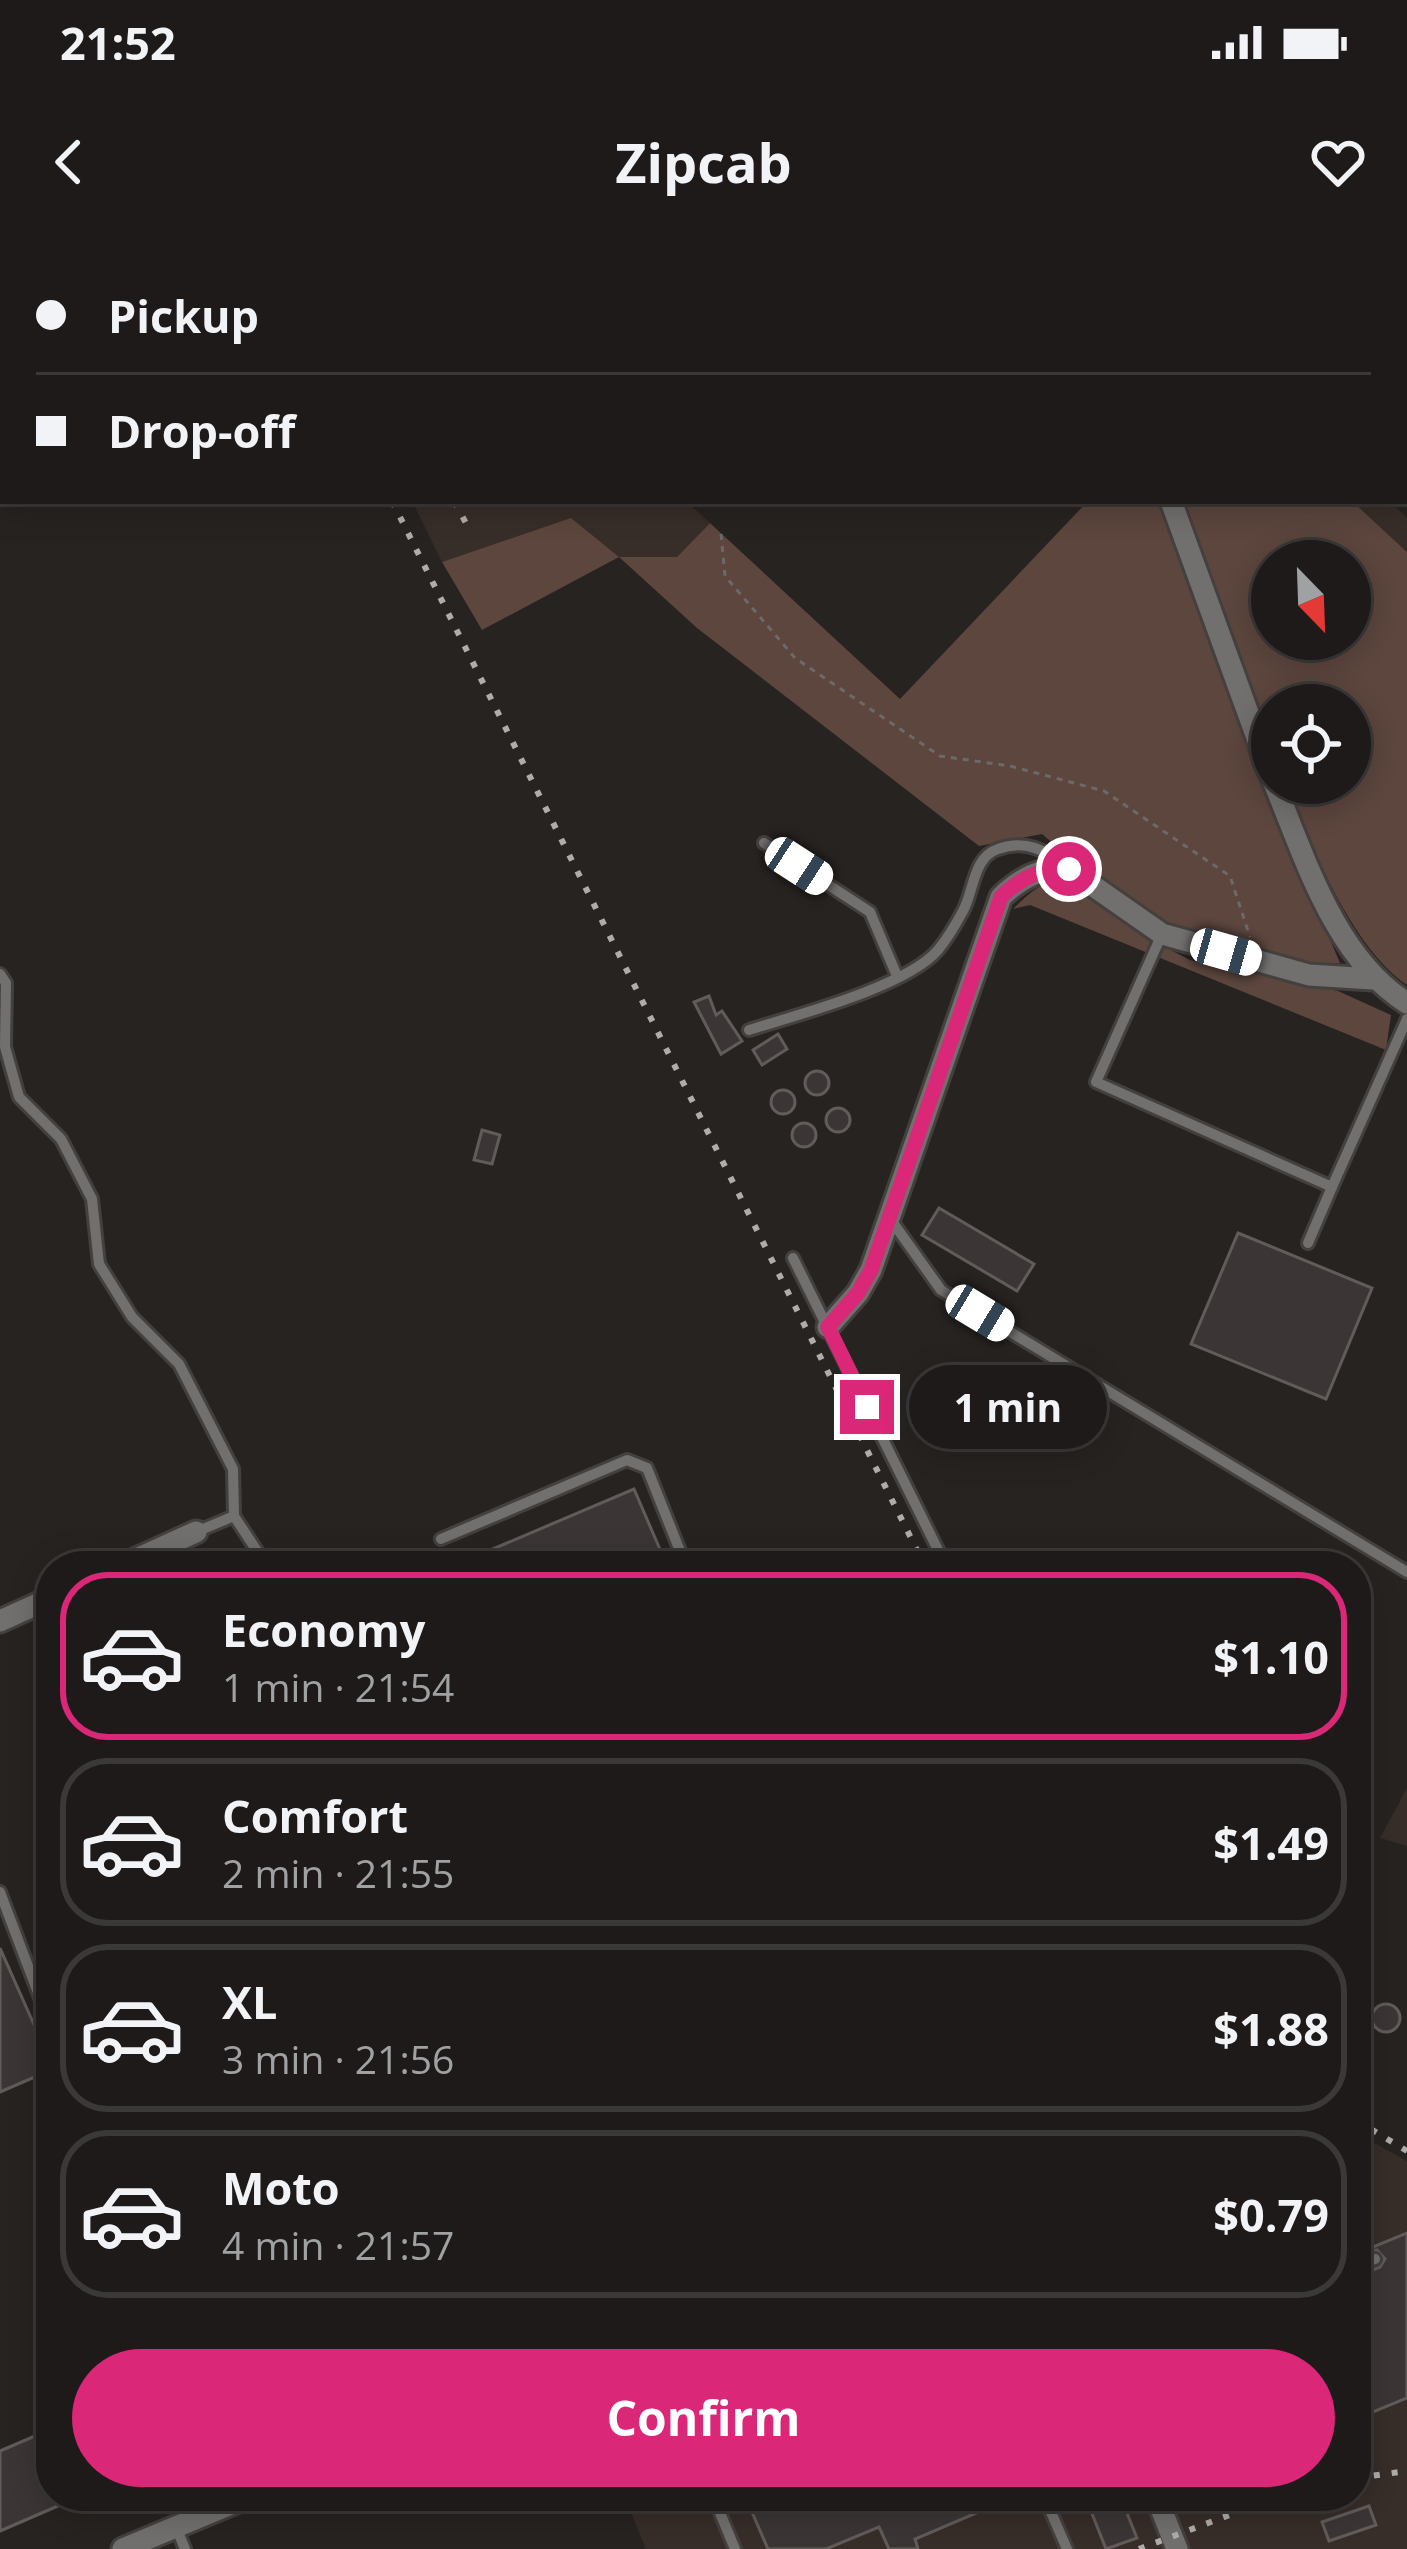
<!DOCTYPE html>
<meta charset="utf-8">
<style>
body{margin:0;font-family:"Open Sans",sans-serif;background:#2a2726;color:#f1f3f6;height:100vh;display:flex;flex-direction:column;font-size:45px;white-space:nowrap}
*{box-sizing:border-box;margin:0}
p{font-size:39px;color:#a0a1a2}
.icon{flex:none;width:66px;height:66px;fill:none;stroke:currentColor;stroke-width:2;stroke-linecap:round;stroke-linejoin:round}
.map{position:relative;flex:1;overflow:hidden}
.side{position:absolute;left:36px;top:1311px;width:1335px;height:960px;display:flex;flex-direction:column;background:#1d1a19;border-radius:48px;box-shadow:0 6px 30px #0003,0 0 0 3px #3b3838}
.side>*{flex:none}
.top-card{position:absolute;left:0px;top:0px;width:1407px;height:264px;box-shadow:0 6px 30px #0003,0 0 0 3px #3b3838;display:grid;align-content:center;height:264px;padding:0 36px;background:#1d1a19}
.needle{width:78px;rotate:157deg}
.buttons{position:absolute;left:1251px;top:300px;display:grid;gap:24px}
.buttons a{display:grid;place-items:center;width:120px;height:120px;border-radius:50%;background:#1d1a19;box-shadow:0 6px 30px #0003,0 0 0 3px #3b3838;font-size:60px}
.end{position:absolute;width:54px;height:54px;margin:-27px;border:15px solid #db2777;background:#fff;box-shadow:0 0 0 6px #fff}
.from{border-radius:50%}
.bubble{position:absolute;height:84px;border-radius:42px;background:#1d1a19;box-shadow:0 6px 30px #0003,0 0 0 3px #3b3838;font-size:39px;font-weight:700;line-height:84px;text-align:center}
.car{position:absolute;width:36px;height:72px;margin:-36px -18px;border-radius:15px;box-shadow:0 0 9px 3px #0007;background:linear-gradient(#fff 24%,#345 0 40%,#fff 0 76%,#345 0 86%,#fff 0)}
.top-card b{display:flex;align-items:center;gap:42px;height:114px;font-size:45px}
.top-card b+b{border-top:3px solid #3b3838}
.top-card i{width:30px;height:30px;background:#f1f3f6}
ul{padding:21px 0 0;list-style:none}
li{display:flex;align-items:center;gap:36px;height:168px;margin:0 24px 18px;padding:0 12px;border:6px solid #3b3838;border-radius:48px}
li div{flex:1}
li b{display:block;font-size:45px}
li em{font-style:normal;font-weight:700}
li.selected{border-color:#db2777}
li>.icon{width:108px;height:108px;stroke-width:1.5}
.action{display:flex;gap:24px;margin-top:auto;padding:24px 36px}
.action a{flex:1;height:138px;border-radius:72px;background:#db2777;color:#fff;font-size:48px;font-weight:700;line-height:138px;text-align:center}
.status{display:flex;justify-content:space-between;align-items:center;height:84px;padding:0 60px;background:#1d1a19;direction:ltr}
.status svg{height:33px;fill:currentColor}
header{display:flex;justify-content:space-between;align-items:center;height:156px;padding:0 36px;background:#1d1a19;font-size:54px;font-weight:700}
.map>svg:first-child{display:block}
</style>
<div class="status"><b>21:52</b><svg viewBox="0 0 49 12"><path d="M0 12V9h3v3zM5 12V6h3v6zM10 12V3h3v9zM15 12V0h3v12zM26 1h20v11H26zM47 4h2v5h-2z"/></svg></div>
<header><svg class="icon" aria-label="back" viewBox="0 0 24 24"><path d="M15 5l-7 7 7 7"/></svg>Zipcab<svg class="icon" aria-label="heart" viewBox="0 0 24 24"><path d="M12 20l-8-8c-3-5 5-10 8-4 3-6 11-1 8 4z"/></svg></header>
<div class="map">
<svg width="1407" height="2309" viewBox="0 0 1407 2309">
<rect width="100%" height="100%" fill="#272321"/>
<g fill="#372d29">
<polygon points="283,0 672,0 676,3 285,3"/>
<polygon points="412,261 686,261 710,283 677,317 619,317 570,279 442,322"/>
<polygon points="1352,261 1389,261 1407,278 1407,312"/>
<polygon points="1407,1548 1407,1606 1380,1598"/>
<polygon points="1356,1893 1407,1921 1407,2309 646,2309 624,2256 1356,2256"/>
</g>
<g fill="#5c463e" fill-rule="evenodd">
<polygon points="1361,0 1407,0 1407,176 1404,3 1359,3"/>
<polygon points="1088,261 1160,261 1253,520 1340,723 1300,725 1156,680 1086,631 1042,594 979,606 697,388 619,317 482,390 442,322 571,278 619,317 677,317 710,283 900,459"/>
<path d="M1183,261H1352L1407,312V745C1350,706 1312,605 1285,543H1350V465H1272V512ZM1272,321H1350V399H1272Z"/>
<path d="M1064,638L1118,671L1149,699L1190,720L1338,751L1391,775L1386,810L1030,665L1013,669C1028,654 1042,641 1064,638Z"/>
</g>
<g fill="#3b3635" stroke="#615c5a" stroke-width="3">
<polygon points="709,756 716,775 722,771 742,801 721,814 694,762"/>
<polygon points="778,794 787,809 762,825 753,810"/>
<circle cx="817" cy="843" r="12"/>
<circle cx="783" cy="862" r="12"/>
<circle cx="838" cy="880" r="12"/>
<circle cx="804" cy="895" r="12"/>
<polygon points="482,890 500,895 492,924 474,920"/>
<polygon points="939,968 1034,1024 1017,1051 922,995"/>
<polygon points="1238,993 1372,1048 1326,1159 1191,1104"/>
<polygon points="634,1249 665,1321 654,1326 453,1326"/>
<polygon points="0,1708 51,1823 51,1830 0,1852"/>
<circle cx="1386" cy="1778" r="14"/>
<polygon points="1407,1993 1407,2158 1356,2179 1356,2037 1380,2027 1385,2019 1377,2010 1356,2014"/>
<polygon points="51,2189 51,2256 81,2256 0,2291 0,2211"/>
<polygon points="745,2256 1016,2256 915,2299 918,2309 889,2309 879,2287 826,2309 768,2309"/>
<polygon points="1085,2256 1120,2256 1137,2298 1106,2309"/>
<polygon points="1369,2266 1376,2285 1329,2301 1322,2282"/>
</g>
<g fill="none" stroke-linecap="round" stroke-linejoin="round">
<defs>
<g id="lane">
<polyline points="401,0 403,3"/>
<polyline points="607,0 610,3"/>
<polyline points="866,0 868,3"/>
<polyline points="972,0 975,3"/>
<polyline points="748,3 750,0"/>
<polyline points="764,603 870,672 897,736"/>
<polyline points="1162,694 1096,842 1332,947 1407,779"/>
<polyline points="0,734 6,743 5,807 19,857 61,899 92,959 99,1024 132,1077 179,1124 233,1229 234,1276"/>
<path d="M749,790C796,775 906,747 938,710C947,699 956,684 963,671C974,651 973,617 998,609C1025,599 1046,610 1066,627"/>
<polyline points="891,980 941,1050 1407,1332"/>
<polyline points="1308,1003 1332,947"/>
<polyline points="793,1018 946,1326"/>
<polyline points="196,1292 234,1276 267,1326"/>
<polyline points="441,1299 627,1220 647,1228 686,1326"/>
<polyline points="0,1652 51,1787"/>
<polyline points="1356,2027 1375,2019"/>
<polyline points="713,2256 735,2309"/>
<polyline points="1044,2256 1067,2309"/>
<polyline points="176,2287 185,2309"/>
</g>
<g id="street">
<polyline points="1027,0 1030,3"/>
<polyline points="1171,261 1272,539"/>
<path d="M1274,543C1305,618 1335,718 1407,763"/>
<path d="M828,1087L858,1053L871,1030L1001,657C1021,638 1041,627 1069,629L1162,694L1309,735L1373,739"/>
<polyline points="121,1326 196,1292"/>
<polyline points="0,1381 51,1358"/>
<polyline points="1156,2256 1177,2309"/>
<polyline points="123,2309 250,2256"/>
</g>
<g id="primary">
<polyline points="1139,0 1143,3"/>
<polyline points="1185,0 1188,3"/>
<polyline points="1404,200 1407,203"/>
<polyline points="1404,243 1407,245"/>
</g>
</defs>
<use href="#lane" stroke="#44403e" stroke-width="16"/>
<use href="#street" stroke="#44403e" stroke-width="27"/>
<use href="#primary" stroke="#44403e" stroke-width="36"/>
<g stroke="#6d6968" stroke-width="3" stroke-dasharray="6 6" stroke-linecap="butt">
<polyline points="1404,102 1407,102"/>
<polyline points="721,294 725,336 795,418 940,516 1010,526 1104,551 1230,636 1250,697"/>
</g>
<use href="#lane" stroke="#72706f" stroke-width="10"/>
<use href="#street" stroke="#72706f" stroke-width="21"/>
<use href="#primary" stroke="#c2bdbc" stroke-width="30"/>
<g stroke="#afacaa" stroke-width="6" stroke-dasharray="6 12" stroke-linecap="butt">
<polyline points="261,0 263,3"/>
<polyline points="327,0 330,3"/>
<polyline points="392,261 925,1326"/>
<polyline points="454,261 467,285"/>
<polyline points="1356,1880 1407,1911"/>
<polyline points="1356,2238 1407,2231"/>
<polyline points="1139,2309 1280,2256"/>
</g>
</g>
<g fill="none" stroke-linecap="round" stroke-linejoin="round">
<path stroke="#db2777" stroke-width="15" d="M867,1167L828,1087L858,1053L871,1030L1001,657C1021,638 1042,627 1069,629"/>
</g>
</svg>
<div class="buttons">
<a><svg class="needle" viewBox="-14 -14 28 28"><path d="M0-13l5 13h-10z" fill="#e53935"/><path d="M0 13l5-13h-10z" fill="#a0a1a2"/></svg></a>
<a><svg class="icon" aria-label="locate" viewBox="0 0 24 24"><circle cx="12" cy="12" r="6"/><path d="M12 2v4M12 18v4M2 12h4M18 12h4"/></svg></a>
</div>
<i class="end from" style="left:1069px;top:629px"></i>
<i class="end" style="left:867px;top:1167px"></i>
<div class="bubble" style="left:909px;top:1125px;width:198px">1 min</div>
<i class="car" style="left:799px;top:626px;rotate:123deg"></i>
<i class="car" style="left:1226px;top:712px;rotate:106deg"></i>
<i class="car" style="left:980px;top:1073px;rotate:121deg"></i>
<div class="top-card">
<b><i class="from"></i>Pickup</b>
<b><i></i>Drop-off</b>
</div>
<section class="side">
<ul>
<li class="selected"><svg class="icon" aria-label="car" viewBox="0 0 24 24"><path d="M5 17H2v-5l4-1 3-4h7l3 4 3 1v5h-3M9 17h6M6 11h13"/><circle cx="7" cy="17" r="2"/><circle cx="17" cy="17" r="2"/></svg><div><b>Economy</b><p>1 min · 21:54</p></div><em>$1.10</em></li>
<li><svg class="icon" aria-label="car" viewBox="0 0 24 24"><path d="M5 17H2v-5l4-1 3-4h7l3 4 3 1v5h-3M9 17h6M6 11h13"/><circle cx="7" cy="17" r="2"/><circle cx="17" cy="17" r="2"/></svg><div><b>Comfort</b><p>2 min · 21:55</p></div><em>$1.49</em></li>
<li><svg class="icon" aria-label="car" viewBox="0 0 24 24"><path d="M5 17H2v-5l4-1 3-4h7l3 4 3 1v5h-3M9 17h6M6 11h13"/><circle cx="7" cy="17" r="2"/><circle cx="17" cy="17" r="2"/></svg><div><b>XL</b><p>3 min · 21:56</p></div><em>$1.88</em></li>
<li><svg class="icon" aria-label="car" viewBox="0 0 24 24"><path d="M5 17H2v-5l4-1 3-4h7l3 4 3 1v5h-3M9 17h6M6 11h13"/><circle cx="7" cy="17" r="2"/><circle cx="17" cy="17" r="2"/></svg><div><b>Moto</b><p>4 min · 21:57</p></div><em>$0.79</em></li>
</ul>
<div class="action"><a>Confirm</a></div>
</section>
</div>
